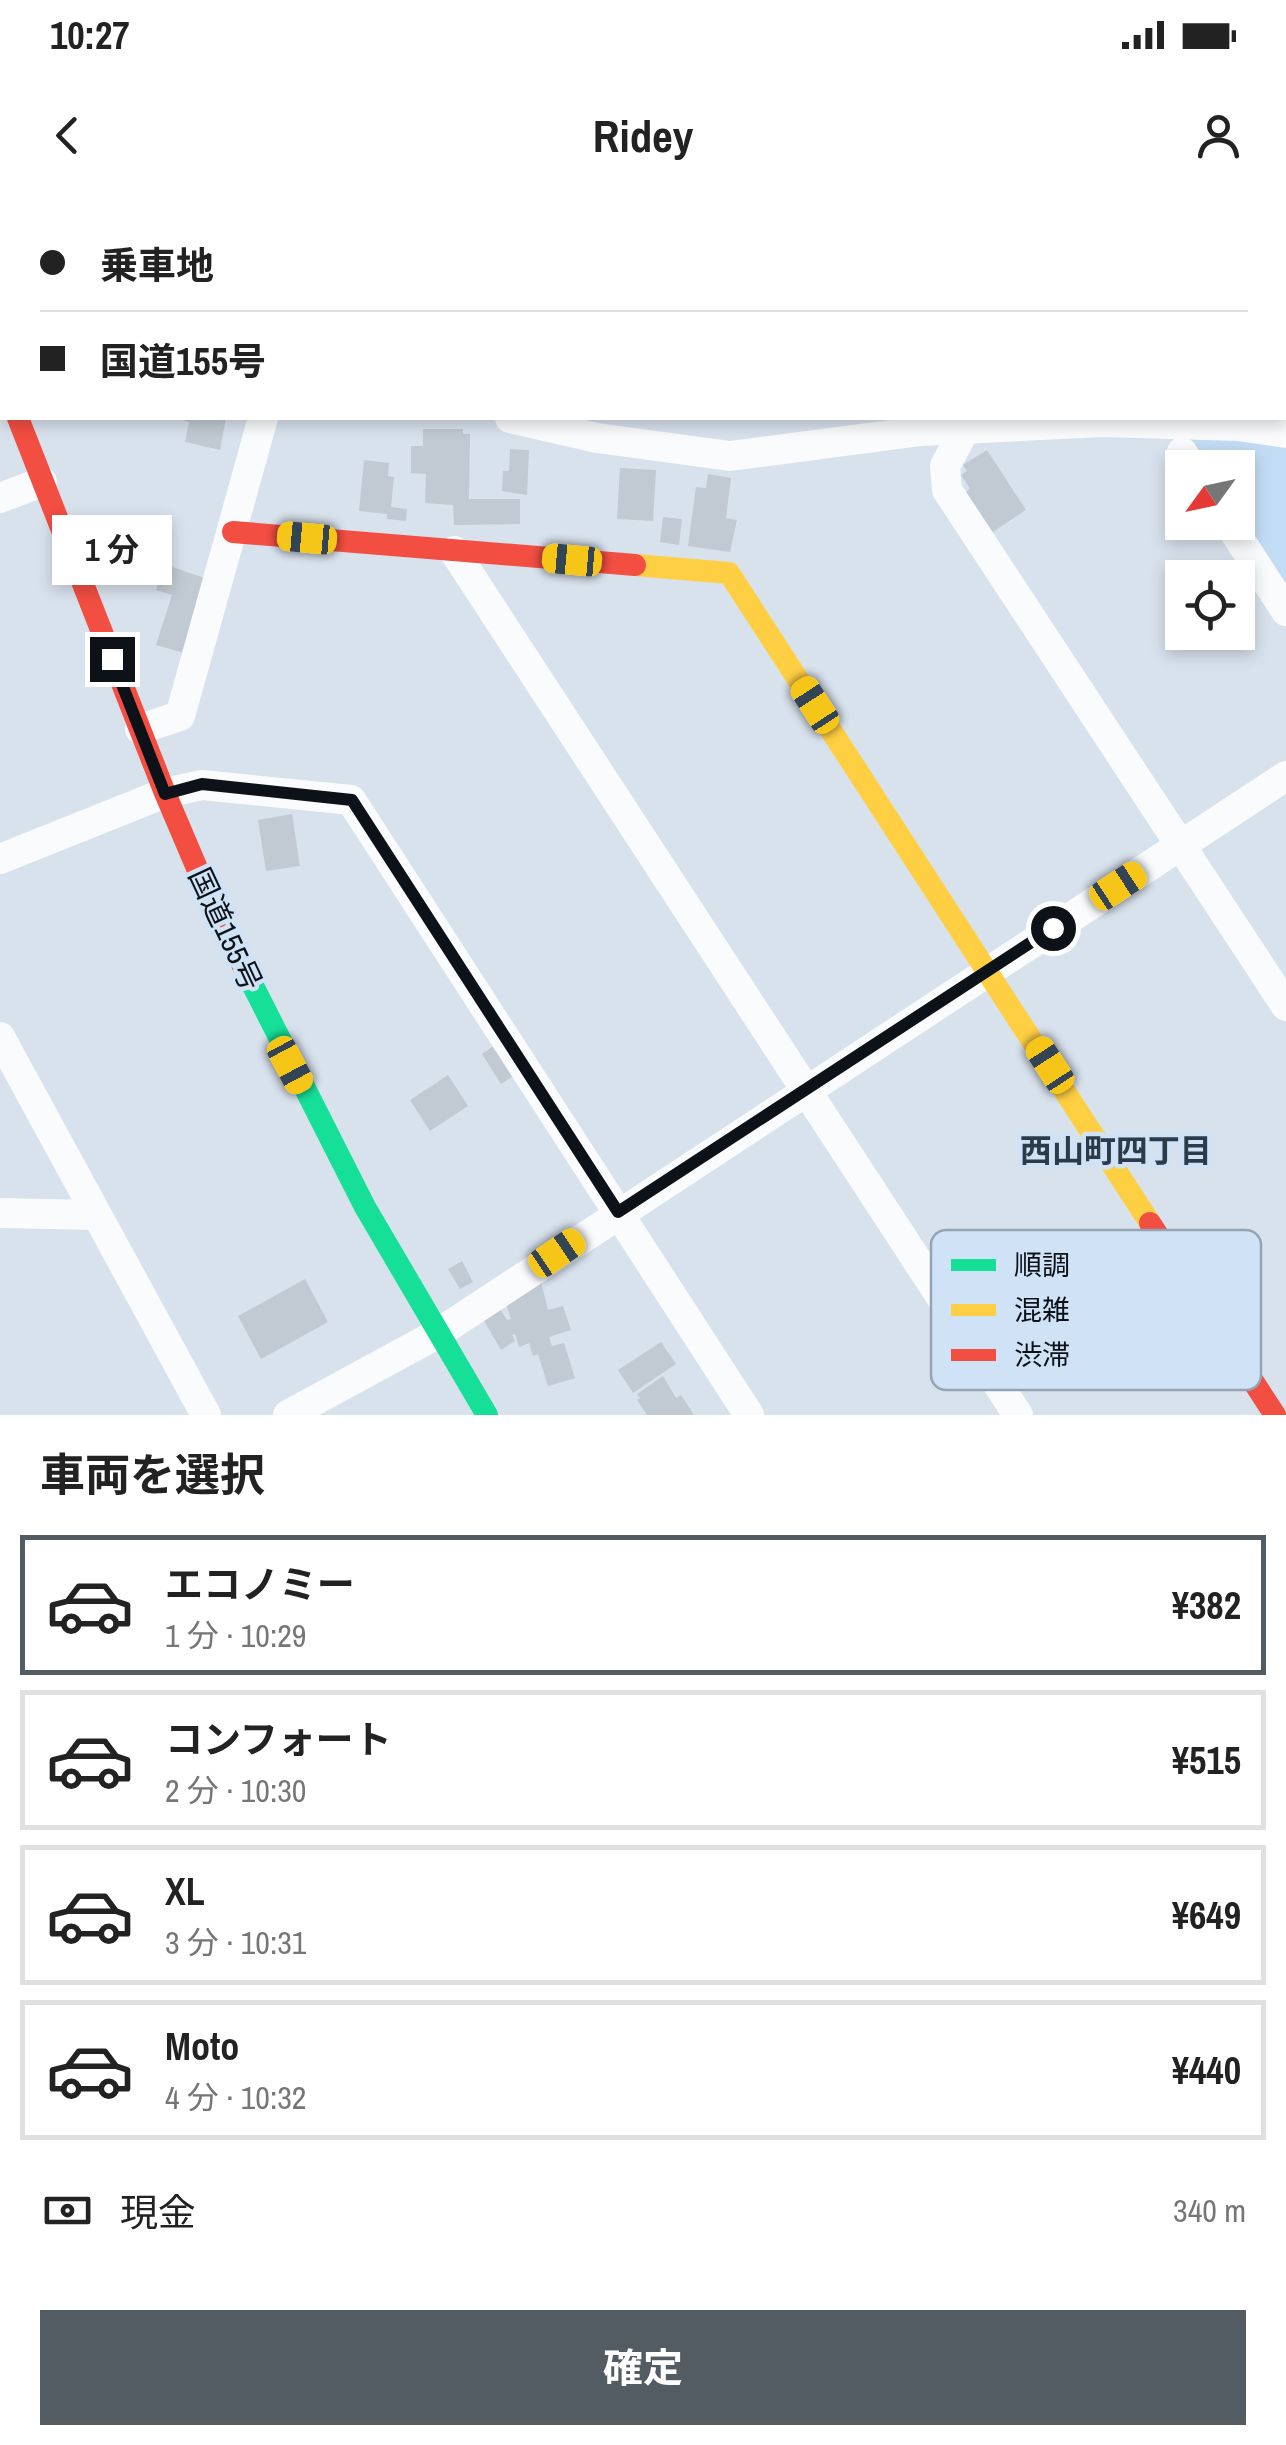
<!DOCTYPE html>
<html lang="ja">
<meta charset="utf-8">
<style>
body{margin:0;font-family:"Archivo Narrow","Noto Sans JP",sans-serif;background:#f6f6f6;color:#222;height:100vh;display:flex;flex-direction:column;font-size:38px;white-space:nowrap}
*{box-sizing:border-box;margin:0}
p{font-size:32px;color:#767676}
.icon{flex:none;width:55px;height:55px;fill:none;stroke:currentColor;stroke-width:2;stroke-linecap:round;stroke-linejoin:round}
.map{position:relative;height:1215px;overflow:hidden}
.sheet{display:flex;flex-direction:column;background:#fff;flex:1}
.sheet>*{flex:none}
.hud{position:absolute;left:0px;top:0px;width:1288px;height:220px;box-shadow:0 5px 15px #0003;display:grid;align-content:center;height:220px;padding:0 40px;background:#fff}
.needle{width:65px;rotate:237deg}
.buttons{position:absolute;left:1165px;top:250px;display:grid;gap:20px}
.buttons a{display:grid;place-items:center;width:90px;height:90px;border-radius:0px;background:#fff;box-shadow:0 5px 15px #0003;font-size:50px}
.end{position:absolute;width:45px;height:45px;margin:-22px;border:12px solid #0c1218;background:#fff;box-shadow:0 0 0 5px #fff}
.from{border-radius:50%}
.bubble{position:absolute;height:70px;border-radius:0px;background:#fff;box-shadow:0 5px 15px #0003;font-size:32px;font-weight:700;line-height:70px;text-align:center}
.car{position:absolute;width:30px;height:60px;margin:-30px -15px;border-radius:12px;box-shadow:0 0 8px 2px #0007;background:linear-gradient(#f5c518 24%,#345 0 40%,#f5c518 0 76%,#345 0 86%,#f5c518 0)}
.hud b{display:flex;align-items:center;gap:35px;height:95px;font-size:38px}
.hud b+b{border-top:2px solid #e0e0e0}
.hud i{width:25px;height:25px;background:#222}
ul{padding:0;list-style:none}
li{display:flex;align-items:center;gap:30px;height:140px;margin:0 20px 15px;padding:0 20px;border:5px solid #e0e0e0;border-radius:0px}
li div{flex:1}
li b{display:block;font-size:38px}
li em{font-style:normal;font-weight:700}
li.selected{border-color:#535b63}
li>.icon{width:90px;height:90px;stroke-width:1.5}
h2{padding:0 40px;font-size:45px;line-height:120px}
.pay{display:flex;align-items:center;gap:25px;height:110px;padding:0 40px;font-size:38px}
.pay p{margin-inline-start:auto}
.cta{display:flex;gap:20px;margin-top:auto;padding:20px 40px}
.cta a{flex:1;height:115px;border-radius:0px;background:#535b63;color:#fff;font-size:40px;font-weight:700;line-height:115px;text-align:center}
.status{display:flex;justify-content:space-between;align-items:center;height:70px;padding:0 50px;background:#fff;direction:ltr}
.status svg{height:28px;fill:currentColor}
header{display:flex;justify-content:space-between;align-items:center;height:130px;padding:0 40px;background:#fff;font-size:45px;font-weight:700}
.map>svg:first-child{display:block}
</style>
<div class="status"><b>10:27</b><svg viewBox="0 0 49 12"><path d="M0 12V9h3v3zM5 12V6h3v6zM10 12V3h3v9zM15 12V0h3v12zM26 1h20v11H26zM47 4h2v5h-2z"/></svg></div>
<header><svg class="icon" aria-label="back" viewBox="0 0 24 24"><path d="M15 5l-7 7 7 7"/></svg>Ridey<svg class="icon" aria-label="person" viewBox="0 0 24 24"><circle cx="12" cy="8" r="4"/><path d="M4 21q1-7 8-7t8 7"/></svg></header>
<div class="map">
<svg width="1286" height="1215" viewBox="0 0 1286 1215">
<rect width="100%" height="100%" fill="#d8e2ed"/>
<polygon fill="#c3dcf5" points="1175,232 1286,242 1286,403 1238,322 1238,268 1198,267"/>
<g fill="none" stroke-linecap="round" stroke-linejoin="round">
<g stroke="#96b7d8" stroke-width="48">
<polyline points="52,0 58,2"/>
<polyline points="1285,178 1286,178"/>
</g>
</g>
<g fill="#c1c9d2">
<polygon points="185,218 226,218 220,250 185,242 189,222 184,221"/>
<polygon points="423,229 463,229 463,234 470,234 469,299 520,299 520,324 454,325 453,305 425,303 426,274 411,273 411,246 423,246"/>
<polygon points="510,249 529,250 527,295 502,291 503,271 509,271"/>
<polygon points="987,250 1026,310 991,333 965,293 970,289 961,275 967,271 963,265"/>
<polygon points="364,260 389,263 388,276 394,277 391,307 407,309 406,321 387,319 387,314 359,311"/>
<polygon points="620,268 656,270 653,321 617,319"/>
<polygon points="708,274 731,278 726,318 737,320 730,352 688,346 696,287 706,288"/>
<polygon points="663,317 682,319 679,345 660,342"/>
<polygon points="164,364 207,379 184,453 156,445 172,395 156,390"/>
<polygon points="292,614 300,666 266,671 258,620"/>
<polygon points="498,843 518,873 501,884 482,854"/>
<polygon points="448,875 468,906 430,931 410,900"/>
<polygon points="462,1061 473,1082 460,1089 448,1069"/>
<polygon points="540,1078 548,1110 563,1106 571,1130 549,1137 552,1146 564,1143 575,1178 548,1186 538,1154 533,1156 529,1143 519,1147 515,1134 512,1135 515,1141 501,1150 483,1119 500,1109 507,1120 511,1119 505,1101"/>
<polygon points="305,1079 328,1122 261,1159 238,1116"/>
<polygon points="661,1142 676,1164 633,1193 618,1170"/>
<polygon points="663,1176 676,1198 681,1195 694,1215 647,1215 637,1200 640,1198 637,1194"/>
</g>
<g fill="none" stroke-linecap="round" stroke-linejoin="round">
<g stroke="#f9fbfc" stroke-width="30">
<polyline points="155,0 161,2"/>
<polyline points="434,0 435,2"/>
<polyline points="908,0 936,2"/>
<polyline points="1264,0 1265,2"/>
<polyline points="982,2 982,0"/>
<polyline points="1285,43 1286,44"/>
<polyline points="0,44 2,45"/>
<polyline points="1285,137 1286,137"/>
<polyline points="510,218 597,238 730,256 921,231 1103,222 1238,226 1286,233"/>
<polyline points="968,218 965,229 945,266 947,290 1286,806"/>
<polyline points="1182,252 1192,268"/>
<polyline points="0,298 42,282"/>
<polyline points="1228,322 1286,411"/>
<polyline points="454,351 1018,1215"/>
<polyline points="140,529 180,516 263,218"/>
<polyline points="0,659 165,593 202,585 351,600 749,1215"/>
<polyline points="0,837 206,1215"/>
<polyline points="0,1013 96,1015"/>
<polyline points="288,1215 437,1134 1286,576"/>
</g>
<g stroke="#16e098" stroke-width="22">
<polyline points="0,165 2,173"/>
<polyline points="243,766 365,1007 487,1215"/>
</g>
<polyline stroke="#ffcf43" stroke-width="22" points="635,365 729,373 1150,1023"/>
<g stroke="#f24e42" stroke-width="22">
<polyline points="18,218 165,593 219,720 243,766"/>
<polyline points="233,332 635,365"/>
<polyline points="1150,1023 1275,1215"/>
</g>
</g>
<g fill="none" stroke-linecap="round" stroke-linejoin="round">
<polyline stroke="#0c1218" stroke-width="12" points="112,459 165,594 202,584 352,600 618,1012 1053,728"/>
</g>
<g text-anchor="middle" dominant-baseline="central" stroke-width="9" stroke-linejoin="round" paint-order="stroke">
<g font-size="30" fill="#0c1218" stroke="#d0e2f5">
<text transform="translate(226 729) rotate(65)">国道155号</text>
</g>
<g font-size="32" font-weight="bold" fill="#2c3b4a" stroke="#d0e2f5">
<text x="1116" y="950">西山町四丁目</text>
</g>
</g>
<rect x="931" y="1030" width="330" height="160" rx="15" fill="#d0e2f5" stroke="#95a4b3" stroke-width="2.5"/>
<rect x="951" y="1059" width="45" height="12" fill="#16e098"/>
<rect x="951" y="1104" width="45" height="12" fill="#ffcf43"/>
<rect x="951" y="1149" width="45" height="12" fill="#f24e42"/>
<g font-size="28" fill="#0c1218">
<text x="1014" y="1075">順調</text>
<text x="1014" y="1120">混雑</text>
<text x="1014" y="1165">渋滞</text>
</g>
</svg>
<div class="buttons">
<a><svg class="needle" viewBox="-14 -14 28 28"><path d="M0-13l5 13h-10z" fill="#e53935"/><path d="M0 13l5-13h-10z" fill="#767676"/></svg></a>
<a><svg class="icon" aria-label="locate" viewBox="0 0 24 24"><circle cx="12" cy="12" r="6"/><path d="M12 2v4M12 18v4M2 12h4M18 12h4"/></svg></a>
</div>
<i class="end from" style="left:1053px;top:728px"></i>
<i class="end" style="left:112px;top:459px"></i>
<div class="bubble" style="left:52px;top:315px;width:120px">1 分</div>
<i class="car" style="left:307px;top:338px;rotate:275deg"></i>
<i class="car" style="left:572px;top:360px;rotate:275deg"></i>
<i class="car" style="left:815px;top:505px;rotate:327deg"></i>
<i class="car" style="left:1118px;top:686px;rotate:57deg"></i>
<i class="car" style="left:290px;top:865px;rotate:152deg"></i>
<i class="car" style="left:1050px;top:865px;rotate:327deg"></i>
<i class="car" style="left:557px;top:1053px;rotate:56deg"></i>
<div class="hud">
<b><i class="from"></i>乗車地</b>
<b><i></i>国道155号</b>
</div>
</div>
<section class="sheet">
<h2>車両を選択</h2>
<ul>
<li class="selected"><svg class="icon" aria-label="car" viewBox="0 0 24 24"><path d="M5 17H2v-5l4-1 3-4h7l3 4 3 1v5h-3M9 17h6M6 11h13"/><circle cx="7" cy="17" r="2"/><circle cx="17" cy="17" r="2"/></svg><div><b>エコノミー</b><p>1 分 · 10:29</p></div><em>¥382</em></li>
<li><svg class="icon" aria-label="car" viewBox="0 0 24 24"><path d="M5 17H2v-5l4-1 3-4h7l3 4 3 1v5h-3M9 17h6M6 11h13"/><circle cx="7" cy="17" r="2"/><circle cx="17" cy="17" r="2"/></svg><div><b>コンフォート</b><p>2 分 · 10:30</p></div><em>¥515</em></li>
<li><svg class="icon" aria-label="car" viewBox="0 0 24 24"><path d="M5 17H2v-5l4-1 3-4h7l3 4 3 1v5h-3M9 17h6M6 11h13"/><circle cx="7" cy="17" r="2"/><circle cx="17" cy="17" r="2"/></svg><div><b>XL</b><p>3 分 · 10:31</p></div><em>¥649</em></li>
<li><svg class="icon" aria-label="car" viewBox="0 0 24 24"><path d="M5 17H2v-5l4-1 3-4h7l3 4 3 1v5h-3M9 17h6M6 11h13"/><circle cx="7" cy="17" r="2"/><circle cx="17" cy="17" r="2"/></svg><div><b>Moto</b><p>4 分 · 10:32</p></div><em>¥440</em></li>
</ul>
<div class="pay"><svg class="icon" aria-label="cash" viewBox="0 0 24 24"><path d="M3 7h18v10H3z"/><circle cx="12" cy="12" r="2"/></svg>現金<p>340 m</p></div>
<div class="cta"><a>確定</a></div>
</section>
